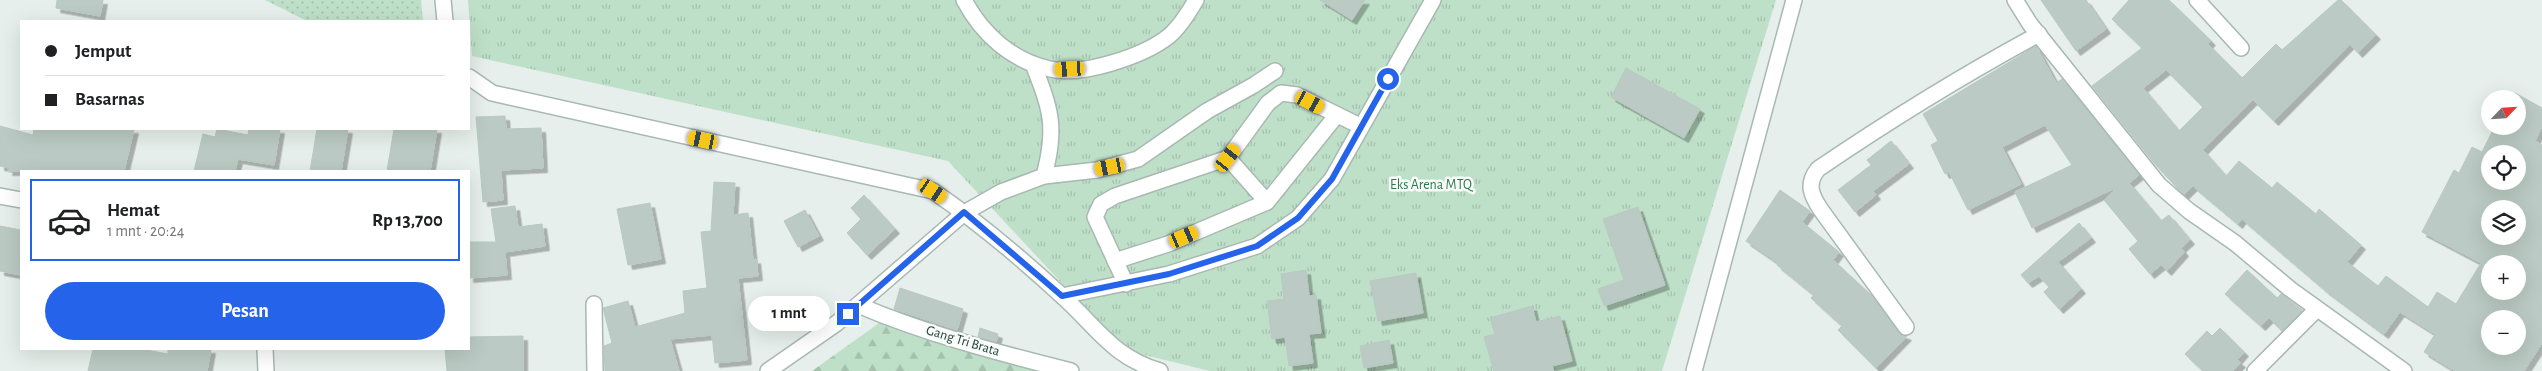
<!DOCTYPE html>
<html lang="id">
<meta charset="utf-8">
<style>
body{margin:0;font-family:"Alegreya Sans",sans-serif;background:#f2f2f2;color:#202124;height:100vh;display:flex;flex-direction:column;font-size:19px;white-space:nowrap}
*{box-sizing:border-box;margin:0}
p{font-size:16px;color:#757577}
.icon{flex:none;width:28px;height:28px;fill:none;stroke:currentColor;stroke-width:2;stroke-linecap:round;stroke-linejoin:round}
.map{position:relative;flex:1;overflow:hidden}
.drawer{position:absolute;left:20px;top:170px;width:450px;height:180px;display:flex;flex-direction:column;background:#fff;border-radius:0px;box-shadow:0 5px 20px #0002}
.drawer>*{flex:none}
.guide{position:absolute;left:20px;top:20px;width:450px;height:110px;border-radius:0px;box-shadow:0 5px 20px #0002;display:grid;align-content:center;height:110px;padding:0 25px;background:#fff}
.needle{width:32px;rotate:65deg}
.controls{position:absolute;left:2481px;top:90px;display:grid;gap:10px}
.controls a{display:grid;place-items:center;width:45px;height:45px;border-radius:50%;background:#fff;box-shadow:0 5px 20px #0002;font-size:25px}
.end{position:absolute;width:22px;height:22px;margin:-11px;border:6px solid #2563eb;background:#fff;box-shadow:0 0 0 2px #fff}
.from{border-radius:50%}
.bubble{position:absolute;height:35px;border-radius:18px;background:#fff;box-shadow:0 5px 20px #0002;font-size:16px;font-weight:600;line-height:35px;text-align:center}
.car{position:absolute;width:15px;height:30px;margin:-15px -8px;border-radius:6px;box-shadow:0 0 4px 1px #0007;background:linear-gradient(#f5c518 24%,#345 0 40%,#f5c518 0 76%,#345 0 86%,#f5c518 0)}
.guide b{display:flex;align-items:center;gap:18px;height:48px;font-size:19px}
.guide b+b{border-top:1px solid #e0e0e0}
.guide i{width:12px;height:12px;background:#202124}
ul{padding:9px 0 0;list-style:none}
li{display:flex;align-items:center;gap:15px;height:82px;margin:0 10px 8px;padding:0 15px;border:2px solid transparent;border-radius:0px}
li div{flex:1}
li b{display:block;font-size:19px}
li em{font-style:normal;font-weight:600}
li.on{border-color:#2563eb}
li>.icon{width:45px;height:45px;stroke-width:1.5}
.button{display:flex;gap:10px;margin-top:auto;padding:10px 25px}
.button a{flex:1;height:58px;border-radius:30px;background:#2563eb;color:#fff;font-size:20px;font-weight:600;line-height:58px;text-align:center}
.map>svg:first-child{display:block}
</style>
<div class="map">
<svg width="2542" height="371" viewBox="0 0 2542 371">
<defs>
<pattern id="grass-dots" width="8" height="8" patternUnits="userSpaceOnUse" patternTransform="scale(1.25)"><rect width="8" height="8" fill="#bfe0c8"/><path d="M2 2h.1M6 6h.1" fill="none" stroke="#a4c1ad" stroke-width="1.8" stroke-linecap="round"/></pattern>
<pattern id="forest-firs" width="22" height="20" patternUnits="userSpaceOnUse" patternTransform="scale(1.25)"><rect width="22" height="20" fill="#bfe0c8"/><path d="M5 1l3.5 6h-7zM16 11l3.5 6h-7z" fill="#a4c1ad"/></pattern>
<pattern id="park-tufts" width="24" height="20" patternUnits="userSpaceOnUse" patternTransform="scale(1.25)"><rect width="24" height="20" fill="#bfe0c8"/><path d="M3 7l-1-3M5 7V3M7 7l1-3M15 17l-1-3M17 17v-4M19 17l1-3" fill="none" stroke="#a4c1ad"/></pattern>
<filter id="shadow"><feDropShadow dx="4.5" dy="4.5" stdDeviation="0" flood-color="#0004"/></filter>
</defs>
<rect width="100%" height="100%" fill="#e6efeb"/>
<polygon fill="url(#grass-dots)" points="265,0 421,0 423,21 307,21"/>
<polygon fill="url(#forest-firs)" points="882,321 1038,371 812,371"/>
<polygon fill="url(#park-tufts)" points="468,0 1776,0 1662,371 1210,371 1124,350 948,161 472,56"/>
<g fill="#bbcac4" stroke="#b8c9c2" fill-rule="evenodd" filter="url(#shadow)">
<polygon points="57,0 103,0 100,16 56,8"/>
<polygon points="1320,0 1365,0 1352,20"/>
<polygon points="2041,0 2086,0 2106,29 2076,51"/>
<path d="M2129,0H2169L2211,41L2208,44L2242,78L2276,44L2282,50L2338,0H2341L2376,35L2358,53L2350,44L2274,121L2253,100L2203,150L2226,176L2239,161L2272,188L2277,182L2316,214L2319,209L2361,245L2347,262L2378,286L2386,276L2428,307L2437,292L2456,304L2481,263L2422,232L2454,170L2459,173L2472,147L2482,152L2495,126H2518V99H2512L2515,93L2542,108V126L2535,141L2542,145V343L2524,371H2455L2424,352L2435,334L2400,312L2384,334L2325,290L2242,219L2238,224L2193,186L2184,195L2181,192L2154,163L2092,86L2142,48L2112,19ZM2166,70L2203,107L2179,131L2143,88ZM2490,154H2518V181H2490ZM2490,209H2518V236H2490ZM2490,264H2518V291H2490ZM2490,319H2518V346H2490Z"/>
<polygon points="2036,46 2056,83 2062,79 2139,175 2129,183 2161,221 2169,215 2190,240 2181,248 2184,252 2167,271 2161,265 2150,274 2129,249 2138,241 2104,200 2119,186 2032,228 2015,192 2072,165 2045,125 2002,147 2021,184 1968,210 1949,172 1945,174 1931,145 1938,141 1923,114"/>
<polygon points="1626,68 1700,109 1684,138 1611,97"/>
<polygon points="505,116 506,129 541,128 543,168 501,170 503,200 483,202 476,117"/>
<polygon points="0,126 33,135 34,129 134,129 124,171 8,171 9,168 0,166"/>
<polygon points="217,129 248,135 249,129 280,129 274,165 238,159 235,171 194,171 203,134 215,137"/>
<polygon points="317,129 348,129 341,171 310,171"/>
<polygon points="394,129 437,129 430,171 387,171"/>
<polygon points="1891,141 1909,164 1873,191 1876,195 1855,212 1838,190 1871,165 1867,160"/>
<polygon points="714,182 735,183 733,215 748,213 753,260 756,259 758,276 738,278 747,360 715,363 712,335 670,339 679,371 605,371 604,346 612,343 603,308 628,301 635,327 685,313 683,291 707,288 701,232 711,231"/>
<polygon points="1780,190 1810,211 1802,222 1839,252 1833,260 1871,295 1899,333 1907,336 1876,368 1838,330 1842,326 1811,298 1814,295 1777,265 1778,263 1746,241"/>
<polygon points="864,195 895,229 867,255 847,233 861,219 851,208"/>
<polygon points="650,203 661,259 628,265 617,209"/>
<polygon points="515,206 518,227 542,224 545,246 505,252 507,275 469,278 469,242 496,242 491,209"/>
<polygon points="1638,207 1665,285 1604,306 1598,289 1624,280 1603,219"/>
<polygon points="805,210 819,236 798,247 784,221"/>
<polygon points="2079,223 2091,238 2058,262 2081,289 2059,309 2044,292 2049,287 2039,276 2028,283 2021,275"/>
<polygon points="0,226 21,230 21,275 0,271"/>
<polygon points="1306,270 1309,296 1316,295 1321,333 1309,334 1313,363 1289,366 1285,337 1272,339 1267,301 1284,299 1281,274"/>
<polygon points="2247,270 2277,298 2281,294 2302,310 2282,331 2269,318 2261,326 2225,294"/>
<polygon points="1416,273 1423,313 1378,321 1370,281"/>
<polygon points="900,288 963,309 957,330 894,309"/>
<polygon points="1532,306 1536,322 1560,316 1572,361 1552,366 1554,371 1494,371 1484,337 1495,334 1490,318"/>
<polygon points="980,328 998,334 996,342 978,337"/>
<polygon points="2220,328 2244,352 2237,360 2241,363 2233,371 2203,371 2185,354 2207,331 2212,336"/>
<polygon points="523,336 523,371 447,371 445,349 469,349 469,337"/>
<polygon points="1389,340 1393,363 1364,368 1360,346"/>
<polygon points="93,349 141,349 168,354 168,349 211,349 207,371 88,371"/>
</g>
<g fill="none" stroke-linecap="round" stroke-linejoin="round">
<defs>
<g id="minor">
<polyline points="443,0 445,21"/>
<path d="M964,0C982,34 1012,61 1050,69C1081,77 1144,56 1169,36C1180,27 1189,12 1196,0"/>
<polyline points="2015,0 2030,24 2159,185 2189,211 2235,243 2290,289 2404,371"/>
<polyline points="2197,0 2241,48"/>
<path d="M1033,64C1051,110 1057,127 1044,176"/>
<path d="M469,77L492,93L933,191C978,222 1021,258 1061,295C1096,326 1112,357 1160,371"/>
<polyline points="1228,158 1267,202"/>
<polyline points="0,196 21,200"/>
<polyline points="1115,261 1168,244 1267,202 1336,116"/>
<polyline points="1126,284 1095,217 1101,204 1115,196 1228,158 1268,103 1281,93 1297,95 1360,126"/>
<polyline points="1062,296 1169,274 1257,246 1298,218 1332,179 1433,0"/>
<polyline points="594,304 595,371"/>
<path d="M858,305C926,334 999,353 1071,371"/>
<path d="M1906,327L1821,210C1811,195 1806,184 1818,169C1890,120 1963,75 2039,34"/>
<polyline points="265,349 266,371"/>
<polyline points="768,371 837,323 964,213 1001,192 1044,176 1097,170 1138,159 1207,111 1254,85 1275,71"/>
<polyline points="1694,371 1794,0"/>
<polyline points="2255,371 2317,309"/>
</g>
</defs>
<use href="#minor" stroke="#a8b8b2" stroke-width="18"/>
<use href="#minor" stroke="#fff" stroke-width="15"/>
</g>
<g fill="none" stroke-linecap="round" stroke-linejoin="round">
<polyline stroke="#2563eb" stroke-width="6" points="848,314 964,212 1062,296 1169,274 1257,246 1298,218 1332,179 1388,79"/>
</g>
<g text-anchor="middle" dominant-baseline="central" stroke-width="5" stroke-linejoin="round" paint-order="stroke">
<g font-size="14" fill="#2d7a4b" stroke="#f7fbf9">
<text x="1431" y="185">Eks Arena MTQ</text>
</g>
<g font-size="14" fill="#24423a" stroke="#f7fbf9">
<text transform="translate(963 341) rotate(17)">Gang Tri Brata</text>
</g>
</g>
</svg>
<div class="controls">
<a><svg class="needle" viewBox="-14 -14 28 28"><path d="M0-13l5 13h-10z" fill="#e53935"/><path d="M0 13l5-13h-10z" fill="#757577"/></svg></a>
<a><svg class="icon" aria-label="locate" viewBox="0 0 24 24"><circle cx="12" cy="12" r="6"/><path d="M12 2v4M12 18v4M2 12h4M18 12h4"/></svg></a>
<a><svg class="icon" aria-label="layers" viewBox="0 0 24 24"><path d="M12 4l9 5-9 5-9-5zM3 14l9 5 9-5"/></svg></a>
<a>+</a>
<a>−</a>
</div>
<i class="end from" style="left:1388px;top:79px"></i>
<i class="end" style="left:848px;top:314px"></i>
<div class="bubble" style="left:748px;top:296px;width:82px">1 mnt</div>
<i class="car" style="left:1070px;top:69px;rotate:267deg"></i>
<i class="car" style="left:1310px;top:102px;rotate:118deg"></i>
<i class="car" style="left:703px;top:140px;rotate:282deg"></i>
<i class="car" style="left:1228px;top:158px;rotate:37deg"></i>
<i class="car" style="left:1110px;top:167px;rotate:259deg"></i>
<i class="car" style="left:933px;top:191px;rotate:124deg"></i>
<i class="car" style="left:1184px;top:237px;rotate:67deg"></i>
<div class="guide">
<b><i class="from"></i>Jemput</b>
<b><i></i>Basarnas</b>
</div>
<section class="drawer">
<ul>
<li class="on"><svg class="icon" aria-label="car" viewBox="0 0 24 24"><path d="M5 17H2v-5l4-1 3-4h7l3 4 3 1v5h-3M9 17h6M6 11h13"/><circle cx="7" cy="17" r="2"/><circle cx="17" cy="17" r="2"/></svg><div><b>Hemat</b><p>1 mnt · 20:24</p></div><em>Rp 13,700</em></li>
</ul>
<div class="button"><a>Pesan</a></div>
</section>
</div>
